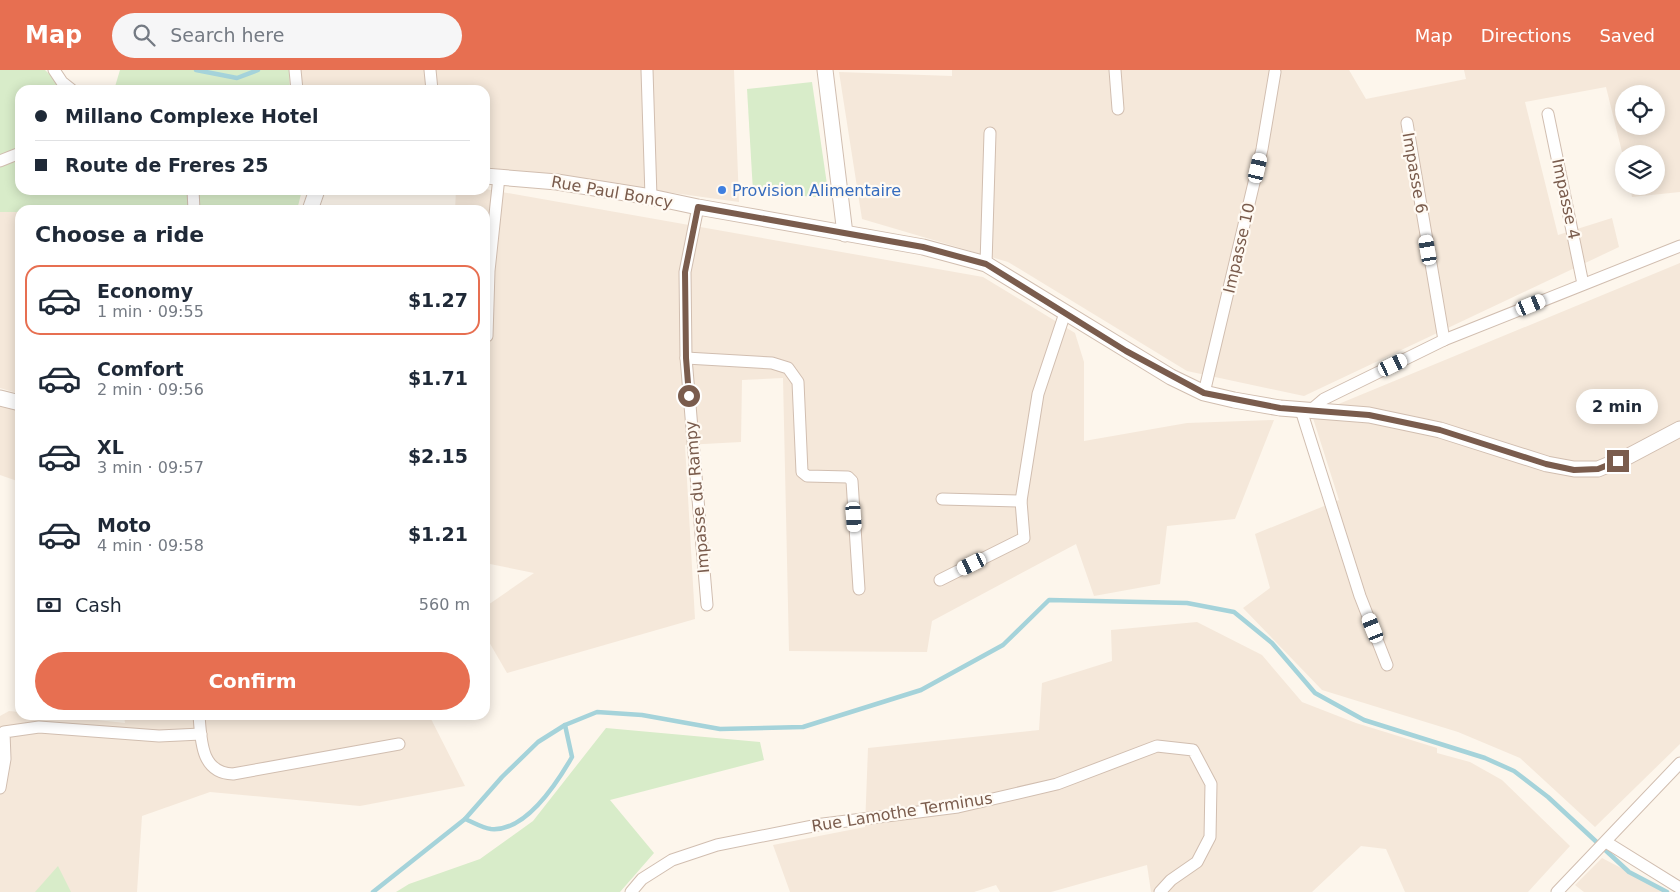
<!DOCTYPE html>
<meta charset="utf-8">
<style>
body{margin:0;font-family:"DejaVu Sans",sans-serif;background:#f6f6f7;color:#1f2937;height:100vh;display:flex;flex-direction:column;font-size:19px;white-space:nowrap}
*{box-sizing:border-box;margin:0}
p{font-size:16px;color:#747a83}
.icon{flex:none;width:28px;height:28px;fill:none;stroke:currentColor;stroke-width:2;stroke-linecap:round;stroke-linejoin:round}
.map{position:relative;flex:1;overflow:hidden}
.sheet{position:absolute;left:15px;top:135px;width:475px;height:515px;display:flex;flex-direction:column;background:#fff;border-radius:15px;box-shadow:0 2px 12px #0003}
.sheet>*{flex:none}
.top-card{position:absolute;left:15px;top:15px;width:475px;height:110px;border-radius:15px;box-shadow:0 2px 12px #0003;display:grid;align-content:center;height:110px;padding:0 20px;background:#fff}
.fabs{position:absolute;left:1615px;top:15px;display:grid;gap:10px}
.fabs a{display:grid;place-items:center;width:50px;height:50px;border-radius:50%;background:#fff;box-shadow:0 2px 12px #0003;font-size:25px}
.end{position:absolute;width:22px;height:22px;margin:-11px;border:6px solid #7a5c4d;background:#fff;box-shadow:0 0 0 2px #fff}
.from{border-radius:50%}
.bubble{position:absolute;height:35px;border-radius:18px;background:#fff;box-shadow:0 2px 12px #0003;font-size:16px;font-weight:700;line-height:35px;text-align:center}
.car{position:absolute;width:15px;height:30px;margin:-15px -8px;border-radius:6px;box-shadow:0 0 4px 1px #0007;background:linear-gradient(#fff 24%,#345 0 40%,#fff 0 76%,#345 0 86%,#fff 0)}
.top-card b{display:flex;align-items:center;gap:18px;height:48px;font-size:19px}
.top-card b+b{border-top:1px solid #e0e1e3}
.top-card i{width:12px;height:12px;background:#1f2937}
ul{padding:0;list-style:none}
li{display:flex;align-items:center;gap:15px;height:70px;margin:0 10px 8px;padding:0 10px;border:2px solid transparent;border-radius:15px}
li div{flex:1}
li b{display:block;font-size:19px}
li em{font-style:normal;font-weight:700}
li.active{border-color:#e76f51}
li>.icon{width:45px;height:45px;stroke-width:1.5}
h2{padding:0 20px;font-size:22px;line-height:60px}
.pay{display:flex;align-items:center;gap:12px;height:55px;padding:0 20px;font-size:19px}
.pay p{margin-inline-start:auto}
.button{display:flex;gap:10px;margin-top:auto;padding:10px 20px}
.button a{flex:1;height:58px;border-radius:30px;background:#e76f51;color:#fff;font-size:20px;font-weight:700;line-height:58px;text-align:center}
header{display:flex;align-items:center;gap:30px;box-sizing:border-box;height:70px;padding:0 25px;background:#e76f51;color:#fff}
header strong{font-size:24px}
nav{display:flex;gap:28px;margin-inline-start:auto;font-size:18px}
.search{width:350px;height:45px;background:#f6f6f7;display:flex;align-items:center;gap:12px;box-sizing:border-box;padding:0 18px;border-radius:28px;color:#747a83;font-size:19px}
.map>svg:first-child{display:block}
</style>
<header>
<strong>Map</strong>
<div class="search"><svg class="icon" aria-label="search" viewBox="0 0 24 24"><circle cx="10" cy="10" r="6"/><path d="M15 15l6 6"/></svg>Search here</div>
<nav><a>Map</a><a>Directions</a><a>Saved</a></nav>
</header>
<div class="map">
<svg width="1680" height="822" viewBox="0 0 1680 822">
<rect width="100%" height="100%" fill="#fdf6ec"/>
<g fill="#f5e8da" fill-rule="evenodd">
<polygon points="289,0 734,0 739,132 485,97 485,20 290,20"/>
<path d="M952,0H1349L1366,29L1466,9L1464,0H1680V122L1632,127L1630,116H1656V84H1624V90L1606,17L1525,32L1558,165L1612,148L1619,177L1304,326L1187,301L1008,192L862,149L839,2L952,6ZM1624,24H1656V56H1624Z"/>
<polygon points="485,119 983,207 1075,263 1084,292 1084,371 1187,353 1274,350 1235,449 1167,456 1160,514 1094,526 1076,474 932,551 927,582 789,581 783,308 742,310 741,372 685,375 695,549 507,603 485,565 485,537 534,503 485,493 485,140 455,140 456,120"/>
<polygon points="0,142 20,142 20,324 0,318"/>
<polygon points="1680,193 1680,674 1595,757 1520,688 1458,662 1322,620 1243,538 1270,518 1255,464 1339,430 1312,345"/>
<polygon points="0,335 20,341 20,412 0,405"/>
<polygon points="1197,552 1262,585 1302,632 1356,653 1437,678 1437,683 1470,692 1502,710 1570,776 1528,822 1405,822 1386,779 1361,776 1312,822 1151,822 1147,795 1051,822 1000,822 996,815 974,822 790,822 773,775 865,757 868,678 1039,660 1042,613 1112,591 1111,560"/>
<polygon points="9,641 20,642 20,645 49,645 125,653 124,645 429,645 465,716 360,736 210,722 142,746 137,822 0,822 0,646"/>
<polygon points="1602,788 1667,822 1584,822 1575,815"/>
</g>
<g fill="#d8ecc9">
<polygon points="0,0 45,0 66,20 20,20 20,120 302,120 297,140 20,140 20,142 0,142"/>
<polygon points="120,0 289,0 290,20 114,20"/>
<polygon points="812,12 829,128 753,122 747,19"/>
<polygon points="606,658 760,672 764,690 610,730 654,783 620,822 396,822 409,814 480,789 533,751"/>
<polygon points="58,796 71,822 35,822"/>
</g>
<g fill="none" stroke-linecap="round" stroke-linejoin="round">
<g stroke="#a5d3da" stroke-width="4.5">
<polyline points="196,0 237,8 258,0"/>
<path d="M465,749C473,752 482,758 491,759C526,762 557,713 572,687L565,655"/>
<polyline points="373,822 465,749 502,707 538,672 565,655 597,642 642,645 720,659 803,657 921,620 1003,575 1049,530 1187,533 1234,542 1272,573 1315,623 1364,650 1485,688 1514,701 1548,727 1629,802 1667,822"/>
</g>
<defs>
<g id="minor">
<polyline points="54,0 62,12 72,20"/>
<polyline points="295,0 297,20"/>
<polyline points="430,0 432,20"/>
<polyline points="647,0 651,127"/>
<polyline points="1115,0 1118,39"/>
<polyline points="1548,44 1583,214"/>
<polyline points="1407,53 1444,270"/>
<polyline points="0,91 20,83"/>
<polyline points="193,120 194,140"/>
<polyline points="698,137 685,202 686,288 707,535"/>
<polyline points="986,194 990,63"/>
<polyline points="487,266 489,201 499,107"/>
<polyline points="686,288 772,293 788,298 798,312 802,402 807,406 848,407 852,411 859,519"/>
<polyline points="1204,323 1262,79 1275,2"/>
<polyline points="1301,340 1360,526 1387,595"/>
<polyline points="1311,340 1324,329 1444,270 1680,176"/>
<polyline points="942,429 1021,431"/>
<polyline points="940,510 1024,468 1021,431 1038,324 1065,243"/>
<path d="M199,645C201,671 201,703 233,704L399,674"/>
<polyline points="0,718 5,689 4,662 39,657 159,666 201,664"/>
<polyline points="1606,772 1680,818"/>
<polyline points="631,822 642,809 672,790 717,775 823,754 958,737 1057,714 1157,676 1193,680 1211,714 1210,767 1197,792 1171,810 1160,822"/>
<polyline points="1557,822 1680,693"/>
</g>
<g id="tertiary">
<polyline points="825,0 845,164"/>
<polyline points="485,106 557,112 651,127 698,137 923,177 986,194 1171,307 1204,323 1234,330 1280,338 1369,345 1440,360 1547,394 1574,399 1598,399 1627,387 1680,359"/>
<polyline points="310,140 317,120"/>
<polyline points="0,328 20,333"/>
</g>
</defs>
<use href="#minor" stroke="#d1beb0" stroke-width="13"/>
<use href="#tertiary" stroke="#d1beb0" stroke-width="17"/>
<use href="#minor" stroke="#fff" stroke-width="11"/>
<use href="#tertiary" stroke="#fff" stroke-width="15"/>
</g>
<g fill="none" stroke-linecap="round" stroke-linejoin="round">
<polyline stroke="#7a5c4d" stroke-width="6" points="689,326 686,288 685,202 698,137 923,177 986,194 1126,281 1204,323 1280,338 1369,345 1440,360 1546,394 1574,400 1598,399 1618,391"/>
</g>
<circle fill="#3f7fe0" stroke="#fffaf3" stroke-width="2" cx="722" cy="120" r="5"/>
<g text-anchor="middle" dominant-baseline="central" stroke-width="4.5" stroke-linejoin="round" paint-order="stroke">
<g font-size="16" fill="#7a5c4d" stroke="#fffaf3">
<text transform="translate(1415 103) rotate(80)">Impasse 6</text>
<text transform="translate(612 122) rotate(10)">Rue Paul Boncy</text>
<text transform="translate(1566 129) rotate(78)">Impasse 4</text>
<text transform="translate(1239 178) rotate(-77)">Impasse 10</text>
<text transform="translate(697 427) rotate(-95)">Impasse du Rampy</text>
<text transform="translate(902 742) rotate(-9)">Rue Lamothe Terminus</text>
</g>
<g font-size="16" fill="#366cbe" stroke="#fffaf3" text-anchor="start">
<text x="732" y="120">Provision Alimentaire</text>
</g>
</g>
</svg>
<div class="fabs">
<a><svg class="icon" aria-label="locate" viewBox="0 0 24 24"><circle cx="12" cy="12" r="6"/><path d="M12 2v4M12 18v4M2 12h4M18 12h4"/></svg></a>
<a><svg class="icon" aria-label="layers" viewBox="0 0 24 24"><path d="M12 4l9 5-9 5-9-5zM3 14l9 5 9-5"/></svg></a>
</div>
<i class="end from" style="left:689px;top:326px"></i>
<i class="end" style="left:1618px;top:391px"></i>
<div class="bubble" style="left:1576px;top:319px;width:82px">2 min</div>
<i class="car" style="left:1258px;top:98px;rotate:13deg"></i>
<i class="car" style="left:1428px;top:180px;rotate:350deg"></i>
<i class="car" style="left:1531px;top:235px;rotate:68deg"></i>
<i class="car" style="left:1393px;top:295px;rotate:64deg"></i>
<i class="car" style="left:854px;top:447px;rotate:176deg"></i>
<i class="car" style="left:972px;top:494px;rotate:244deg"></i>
<i class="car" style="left:1373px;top:558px;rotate:338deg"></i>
<div class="top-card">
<b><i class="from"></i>Millano Complexe Hotel</b>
<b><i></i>Route de Freres 25</b>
</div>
<section class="sheet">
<h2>Choose a ride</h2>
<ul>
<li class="active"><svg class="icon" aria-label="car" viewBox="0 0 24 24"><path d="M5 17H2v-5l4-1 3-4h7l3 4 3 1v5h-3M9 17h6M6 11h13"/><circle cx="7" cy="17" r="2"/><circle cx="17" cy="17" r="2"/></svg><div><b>Economy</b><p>1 min · 09:55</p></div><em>$1.27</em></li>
<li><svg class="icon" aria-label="car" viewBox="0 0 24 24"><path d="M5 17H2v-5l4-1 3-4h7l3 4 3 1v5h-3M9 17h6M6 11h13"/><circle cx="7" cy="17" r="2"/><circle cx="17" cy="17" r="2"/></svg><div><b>Comfort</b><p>2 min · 09:56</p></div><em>$1.71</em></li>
<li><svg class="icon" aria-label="car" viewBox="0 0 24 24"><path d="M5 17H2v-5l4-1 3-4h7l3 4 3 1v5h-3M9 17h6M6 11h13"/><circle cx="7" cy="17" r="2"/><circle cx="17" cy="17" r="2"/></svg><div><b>XL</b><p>3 min · 09:57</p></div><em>$2.15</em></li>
<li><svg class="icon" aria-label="car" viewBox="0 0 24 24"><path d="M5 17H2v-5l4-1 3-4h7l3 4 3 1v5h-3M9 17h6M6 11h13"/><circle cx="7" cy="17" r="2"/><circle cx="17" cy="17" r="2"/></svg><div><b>Moto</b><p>4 min · 09:58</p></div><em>$1.21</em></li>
</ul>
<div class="pay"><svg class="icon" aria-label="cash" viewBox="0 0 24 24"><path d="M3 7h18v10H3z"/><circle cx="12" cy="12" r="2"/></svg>Cash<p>560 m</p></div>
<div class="button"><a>Confirm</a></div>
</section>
</div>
